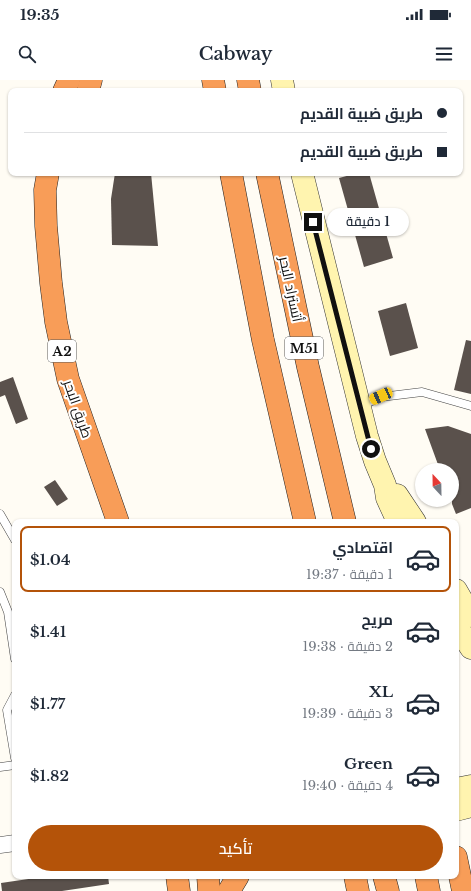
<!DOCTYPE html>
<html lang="ar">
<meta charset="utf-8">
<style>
body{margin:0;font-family:"Libre Baskerville",Cairo,serif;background:#f6f6f7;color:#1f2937;direction:rtl;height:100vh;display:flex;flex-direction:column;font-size:15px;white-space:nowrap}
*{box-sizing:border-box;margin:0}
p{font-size:13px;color:#747a83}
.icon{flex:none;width:22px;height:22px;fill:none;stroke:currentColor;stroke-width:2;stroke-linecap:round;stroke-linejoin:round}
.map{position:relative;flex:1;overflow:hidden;direction:ltr}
.sheet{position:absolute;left:12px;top:439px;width:447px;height:360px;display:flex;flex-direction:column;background:#fff;border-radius:8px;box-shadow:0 1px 3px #0004;direction:rtl}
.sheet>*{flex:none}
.banner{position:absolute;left:8px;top:8px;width:455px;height:88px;border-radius:8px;box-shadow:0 1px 3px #0004;direction:rtl;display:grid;align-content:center;height:88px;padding:0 16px;background:#fff}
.needle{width:26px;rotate:338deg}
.controls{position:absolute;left:415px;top:383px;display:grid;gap:8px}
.controls a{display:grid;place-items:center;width:44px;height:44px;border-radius:50%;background:#fff;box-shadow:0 1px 3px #0004;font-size:20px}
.end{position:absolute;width:18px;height:18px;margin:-9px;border:5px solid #101010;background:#fff;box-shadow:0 0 0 2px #fff}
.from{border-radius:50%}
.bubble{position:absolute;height:28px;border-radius:14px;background:#fff;box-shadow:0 1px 3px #0004;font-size:13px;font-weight:600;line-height:28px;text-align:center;direction:rtl}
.car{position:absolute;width:12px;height:24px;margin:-12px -6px;border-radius:5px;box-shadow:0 0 3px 1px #0007;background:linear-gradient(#f5c518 24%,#345 0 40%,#f5c518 0 76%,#345 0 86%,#f5c518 0)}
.banner b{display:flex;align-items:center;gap:14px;height:38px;font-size:15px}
.banner b+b{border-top:1px solid #e0e1e3}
.banner i{width:10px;height:10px;background:#1f2937}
ul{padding:7px 0 0;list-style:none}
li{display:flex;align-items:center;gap:12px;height:66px;margin:0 8px 6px;padding:0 8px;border:2px solid transparent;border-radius:8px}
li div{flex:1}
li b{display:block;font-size:15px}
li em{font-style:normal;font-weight:600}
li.active{border-color:#b45309}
li>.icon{width:36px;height:36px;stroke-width:1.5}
.primary-button{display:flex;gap:8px;margin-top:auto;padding:8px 16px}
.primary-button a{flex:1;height:46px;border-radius:24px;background:#b45309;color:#fff;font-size:16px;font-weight:600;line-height:46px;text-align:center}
.status{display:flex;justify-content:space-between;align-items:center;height:28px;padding:0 20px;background:#fff;direction:ltr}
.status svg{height:11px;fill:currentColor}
header{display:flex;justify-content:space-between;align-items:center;height:52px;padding:0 16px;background:#fff;font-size:18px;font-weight:600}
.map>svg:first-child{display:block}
</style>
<div class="status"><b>19:35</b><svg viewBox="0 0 49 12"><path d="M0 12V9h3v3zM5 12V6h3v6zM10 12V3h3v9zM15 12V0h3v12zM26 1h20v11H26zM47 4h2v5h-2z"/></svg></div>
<header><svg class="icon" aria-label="menu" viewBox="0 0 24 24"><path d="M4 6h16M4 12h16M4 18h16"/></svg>Cabway<svg class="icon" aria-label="search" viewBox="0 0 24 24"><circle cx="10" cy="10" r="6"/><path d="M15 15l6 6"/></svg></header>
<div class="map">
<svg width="471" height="811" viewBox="0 0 471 811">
<rect width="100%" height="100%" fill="#fffcf4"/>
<g fill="#5a514c">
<polygon points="115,93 151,93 158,166 112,165 111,119"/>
<polygon points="358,93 369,93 393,178 364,187 339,98"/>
<polygon points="406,223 418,268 390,276 378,231"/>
<polygon points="466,260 471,261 471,314 454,310"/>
<polygon points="13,297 28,339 16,344 5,315 0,317 0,302"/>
<polygon points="448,346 471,354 471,428 456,434 452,424 452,390 440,390 425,349"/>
<polygon points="55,400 68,419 57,426 44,407"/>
<polygon points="49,796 108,796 109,804 62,811 2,811 1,803"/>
</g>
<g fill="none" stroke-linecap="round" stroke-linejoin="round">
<defs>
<g id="lane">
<polyline points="360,326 381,317 422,312 471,326"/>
<polyline points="0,434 15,460"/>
<polyline points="0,512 8,532 15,579"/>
<polyline points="15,615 7,630 15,678"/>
<polyline points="0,687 15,685"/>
</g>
<polyline id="street" points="0,765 15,763"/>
<g id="secondary">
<polyline points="282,0 284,11"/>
<polyline points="302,93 367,356 375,381 385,405 387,418 398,442"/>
<polyline points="397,415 415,442"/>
<polyline points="456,510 471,536"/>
<polyline points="456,545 471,568"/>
<polyline points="456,709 471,706"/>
<polyline points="456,730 471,726"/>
</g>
<g id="highway">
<polyline points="213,0 215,11"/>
<polyline points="248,0 250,11"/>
<polyline points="64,11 69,0"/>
<polyline points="88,11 91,0"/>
<polyline points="48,93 45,110 46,146 51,203 56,242 68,299 118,442"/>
<polyline points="231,93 263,260 305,442"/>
<polyline points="267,93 308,287 345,442"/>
<polyline points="456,777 463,811"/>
<polyline points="177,796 179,811"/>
<polyline points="208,796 209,811"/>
<polyline points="355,796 358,811"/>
<polyline points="384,796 388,811"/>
<polyline points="426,796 429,811"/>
<polyline points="229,811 238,796"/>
</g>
</defs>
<use href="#lane" stroke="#434343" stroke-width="9"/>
<use href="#street" stroke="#434343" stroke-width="17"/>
<use href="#secondary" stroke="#323232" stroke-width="23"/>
<use href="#highway" stroke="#212121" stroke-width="23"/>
<use href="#lane" stroke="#fff" stroke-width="8"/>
<use href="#street" stroke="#fff" stroke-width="16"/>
<use href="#secondary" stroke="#fff4af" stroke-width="22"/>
<use href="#highway" stroke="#f89d58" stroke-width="22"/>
</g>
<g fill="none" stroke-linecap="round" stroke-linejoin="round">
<polyline stroke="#101010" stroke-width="5" points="313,142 371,369"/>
</g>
<g text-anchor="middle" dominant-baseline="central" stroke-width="4" stroke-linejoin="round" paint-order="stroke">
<g fill="#fff" stroke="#585858" stroke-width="1">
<rect x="285" y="257" width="38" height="22" rx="3"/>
<rect x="48" y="260" width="28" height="22" rx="3"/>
</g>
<g font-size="13" font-weight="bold" fill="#101010">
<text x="304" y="268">M51</text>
<text x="62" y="271">A2</text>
</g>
<g font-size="14" fill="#101010" stroke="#fff">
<text transform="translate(291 209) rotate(78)">أتستراد البحر</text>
<text transform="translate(78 329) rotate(71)">طريق البحر</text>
</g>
</g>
</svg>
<div class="controls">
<a><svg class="needle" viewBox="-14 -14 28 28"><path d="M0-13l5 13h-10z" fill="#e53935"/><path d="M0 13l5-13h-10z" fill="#747a83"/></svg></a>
</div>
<i class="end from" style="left:371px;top:369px"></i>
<i class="end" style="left:313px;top:142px"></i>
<div class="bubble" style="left:327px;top:128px;width:82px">1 دقيقة</div>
<i class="car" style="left:381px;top:316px;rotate:246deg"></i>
<div class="banner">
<b><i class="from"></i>طريق ضبية القديم</b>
<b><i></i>طريق ضبية القديم</b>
</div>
<section class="sheet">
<ul>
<li class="active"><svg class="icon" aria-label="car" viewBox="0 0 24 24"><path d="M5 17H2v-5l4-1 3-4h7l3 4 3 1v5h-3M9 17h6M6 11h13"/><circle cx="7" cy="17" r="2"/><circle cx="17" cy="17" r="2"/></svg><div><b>اقتصادي</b><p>1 دقيقة · 19:37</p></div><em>$1.04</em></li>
<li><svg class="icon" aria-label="car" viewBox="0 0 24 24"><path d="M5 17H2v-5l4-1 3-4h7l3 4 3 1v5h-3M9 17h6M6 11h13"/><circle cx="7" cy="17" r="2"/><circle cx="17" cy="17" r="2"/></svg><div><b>مريح</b><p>2 دقيقة · 19:38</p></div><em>$1.41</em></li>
<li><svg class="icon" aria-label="car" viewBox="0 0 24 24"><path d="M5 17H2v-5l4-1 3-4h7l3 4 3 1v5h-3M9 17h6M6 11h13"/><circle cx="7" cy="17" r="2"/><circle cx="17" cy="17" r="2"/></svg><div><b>XL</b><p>3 دقيقة · 19:39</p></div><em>$1.77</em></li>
<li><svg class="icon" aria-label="car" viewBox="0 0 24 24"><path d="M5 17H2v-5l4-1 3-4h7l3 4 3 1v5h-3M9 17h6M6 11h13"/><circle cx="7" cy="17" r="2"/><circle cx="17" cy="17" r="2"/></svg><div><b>Green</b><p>4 دقيقة · 19:40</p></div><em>$1.82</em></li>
</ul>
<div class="primary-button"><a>تأكيد</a></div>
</section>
</div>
